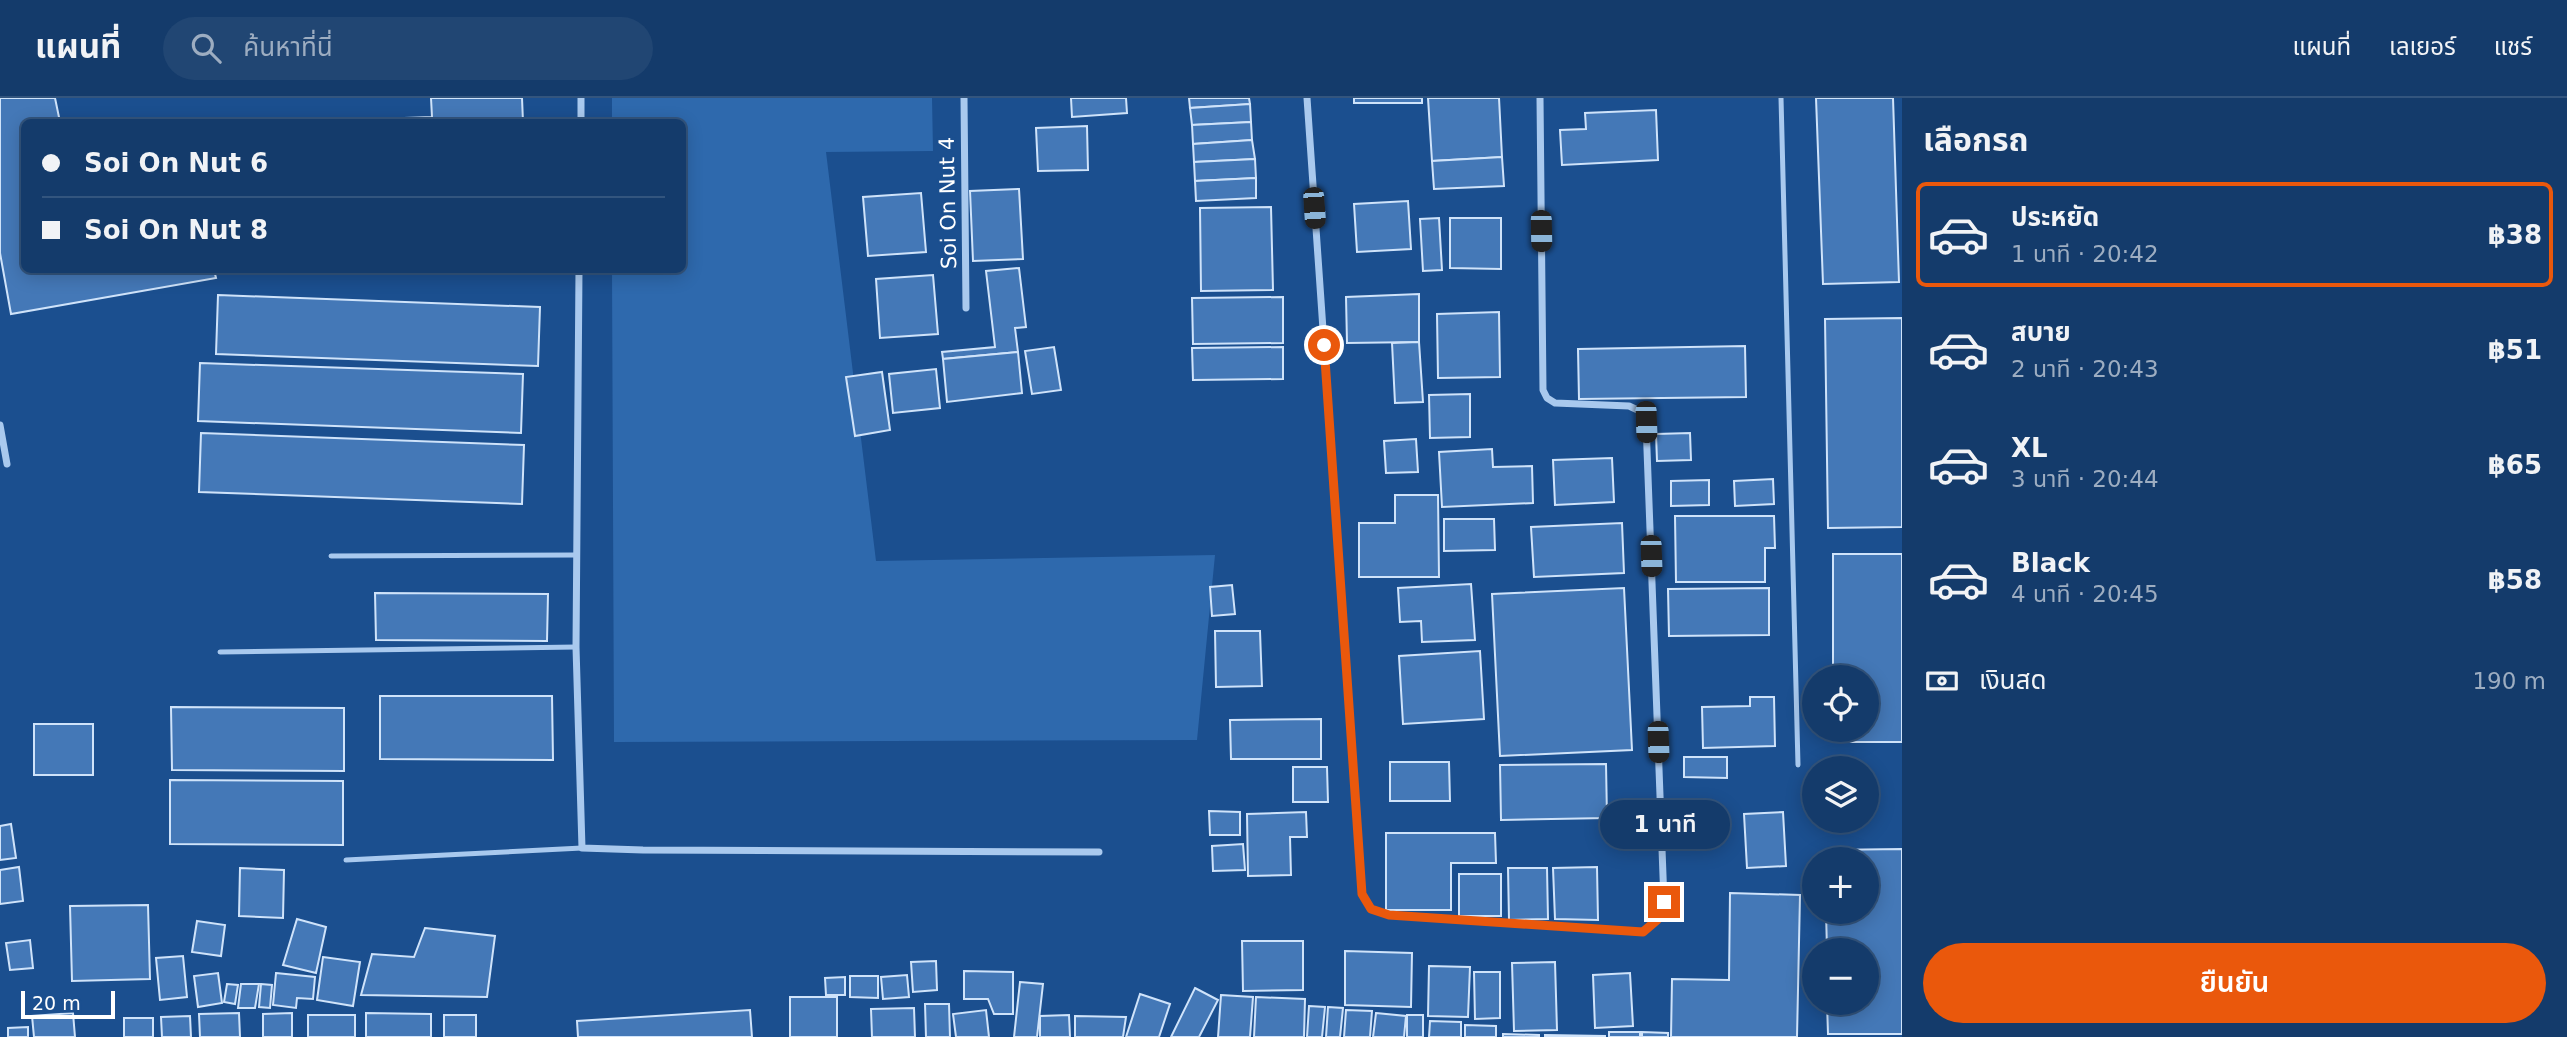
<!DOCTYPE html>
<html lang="th">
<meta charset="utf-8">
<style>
body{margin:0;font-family:"DejaVu Sans","Noto Sans Thai",sans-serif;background:#214673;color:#f1f3f6;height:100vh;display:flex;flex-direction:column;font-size:26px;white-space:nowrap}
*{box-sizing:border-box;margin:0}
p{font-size:23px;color:#9dadc1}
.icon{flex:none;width:38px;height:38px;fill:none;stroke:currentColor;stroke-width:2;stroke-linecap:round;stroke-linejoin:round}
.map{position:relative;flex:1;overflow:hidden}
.side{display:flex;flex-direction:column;background:#143b6b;width:665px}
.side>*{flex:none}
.hud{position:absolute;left:21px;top:21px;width:665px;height:154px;border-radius:10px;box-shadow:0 4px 18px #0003,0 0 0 2px #33557e;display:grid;align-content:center;height:154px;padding:0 21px;background:#143b6b}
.tools{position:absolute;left:1802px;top:567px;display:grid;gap:14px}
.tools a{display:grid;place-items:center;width:77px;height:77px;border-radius:50%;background:#143b6b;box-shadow:0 4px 18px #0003,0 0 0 2px #33557e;font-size:35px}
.scale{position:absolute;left:21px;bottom:18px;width:94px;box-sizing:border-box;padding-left:7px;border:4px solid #fff;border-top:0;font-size:19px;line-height:24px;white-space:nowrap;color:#fff;-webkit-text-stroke:5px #1b4f8f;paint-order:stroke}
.end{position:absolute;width:32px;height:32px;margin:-16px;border:9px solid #ea580c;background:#fff;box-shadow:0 0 0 4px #fff}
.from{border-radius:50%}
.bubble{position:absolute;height:49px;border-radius:24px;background:#143b6b;box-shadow:0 4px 18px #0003,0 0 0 2px #33557e;font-size:23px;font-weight:600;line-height:49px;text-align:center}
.car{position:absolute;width:21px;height:42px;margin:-21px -10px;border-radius:9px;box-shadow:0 0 5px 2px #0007;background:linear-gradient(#222 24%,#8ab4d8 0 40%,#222 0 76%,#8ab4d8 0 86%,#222 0)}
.hud b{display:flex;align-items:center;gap:24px;height:66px;font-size:26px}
.hud b+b{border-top:2px solid #33557e}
.hud i{width:18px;height:18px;background:#f1f3f6}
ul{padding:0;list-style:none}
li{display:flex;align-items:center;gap:21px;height:105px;margin:0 14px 10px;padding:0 7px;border:4px solid transparent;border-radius:10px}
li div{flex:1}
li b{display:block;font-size:26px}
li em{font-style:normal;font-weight:600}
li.active{border-color:#ea580c}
li>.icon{width:63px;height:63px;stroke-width:1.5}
h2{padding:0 21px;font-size:32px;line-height:84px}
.pay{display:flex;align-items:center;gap:18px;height:77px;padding:0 21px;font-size:26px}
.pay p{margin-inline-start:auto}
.action{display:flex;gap:14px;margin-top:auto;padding:14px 21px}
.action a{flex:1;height:80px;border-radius:42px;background:#ea580c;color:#fff;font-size:28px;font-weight:600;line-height:80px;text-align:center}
header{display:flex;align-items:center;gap:42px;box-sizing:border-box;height:98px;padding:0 35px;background:#143b6b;border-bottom:2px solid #33557e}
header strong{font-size:33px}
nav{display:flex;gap:38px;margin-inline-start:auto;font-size:24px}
.search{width:490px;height:63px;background:#214673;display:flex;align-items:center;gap:18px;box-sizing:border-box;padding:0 24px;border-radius:38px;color:#9dadc1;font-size:26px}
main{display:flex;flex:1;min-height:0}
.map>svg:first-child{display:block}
</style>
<header>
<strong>แผนที่</strong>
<div class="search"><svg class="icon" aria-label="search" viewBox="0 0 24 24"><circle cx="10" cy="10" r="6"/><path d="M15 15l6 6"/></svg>ค้นหาที่นี่</div>
<nav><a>แผนที่</a><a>เลเยอร์</a><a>แชร์</a></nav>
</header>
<main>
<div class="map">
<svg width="1902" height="939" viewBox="0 0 1902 939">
<rect width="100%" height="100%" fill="#1b4f8f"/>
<polygon fill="#2e69ad" points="612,0 932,0 933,53 826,54 876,463 1215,457 1197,642 614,644 612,172 682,172 682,24 612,24"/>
<g fill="#4478b7" stroke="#cfe3fa" stroke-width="2">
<polygon points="0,0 55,0 60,24 24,24 24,172 214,172 216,180 11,216 0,155"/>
<polygon points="431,0 522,0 523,24 292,24 432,19"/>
<polygon points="1071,0 1126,0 1127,15 1072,19"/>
<polygon points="1189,0 1249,0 1250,6 1190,10"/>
<rect x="1354" y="0" width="68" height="5"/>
<polygon points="1428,0 1499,0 1502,59 1432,63"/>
<polygon points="1816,0 1893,0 1899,184 1823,186"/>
<polygon points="1250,6 1251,24 1192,27 1190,10"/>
<polygon points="1656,12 1658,62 1562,67 1560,32 1586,31 1585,15"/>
<polygon points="1251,24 1252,42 1193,46 1192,27"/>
<polygon points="1087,28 1088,72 1038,73 1036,30"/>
<polygon points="1252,42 1255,61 1194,64 1193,46"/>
<polygon points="1502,59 1504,88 1434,91 1432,63"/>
<polygon points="1255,61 1256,80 1195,83 1194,64"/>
<polygon points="1256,80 1256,100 1196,103 1195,83"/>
<polygon points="1019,91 1023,161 973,163 970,93"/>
<polygon points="921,95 926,154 868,158 863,99"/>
<polygon points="1408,103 1411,151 1357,154 1354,106"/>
<polygon points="1271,109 1273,192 1201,193 1200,110"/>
<polygon points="1439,120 1442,172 1423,173 1420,121"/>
<polygon points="1450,120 1501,120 1501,171 1450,170"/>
<polygon points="1019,170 1026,229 1015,230 1018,254 943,261 942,254 995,249 986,173"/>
<polygon points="933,177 938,236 880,240 876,181"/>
<polygon points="1419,196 1419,244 1347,245 1346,199"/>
<polygon points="218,197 540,209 538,268 216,256"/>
<polygon points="1283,199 1283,245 1193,246 1192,200"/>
<polygon points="1499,214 1500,279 1438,280 1437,216"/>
<polygon points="1902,220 1902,429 1828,430 1825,221"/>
<polygon points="1419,244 1423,304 1395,305 1392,245"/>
<polygon points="1745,248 1746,299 1579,301 1578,251"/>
<polygon points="1054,249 1061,292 1032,296 1025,253"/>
<polygon points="1283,249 1283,281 1193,282 1192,250"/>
<polygon points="1018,254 1022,295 947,304 943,261"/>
<polygon points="200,265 523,276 521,335 198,323"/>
<polygon points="936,271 940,310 893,315 889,276"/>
<polygon points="882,274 890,332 855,338 846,279"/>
<polygon points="1470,296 1470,339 1430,340 1429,297"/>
<polygon points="201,335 524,347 522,406 199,394"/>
<polygon points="1690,335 1691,362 1657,363 1656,336"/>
<polygon points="1416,341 1418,374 1386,375 1384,343"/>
<polygon points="1492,351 1493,369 1532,368 1533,405 1442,409 1439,354"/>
<polygon points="1612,360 1614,404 1555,407 1553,362"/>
<polygon points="1773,381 1774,406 1735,408 1734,383"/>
<polygon points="1709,382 1709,407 1671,408 1671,383"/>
<polygon points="1395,397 1438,397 1439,479 1359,479 1359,425 1395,425"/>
<polygon points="1675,418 1774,418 1775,450 1765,450 1765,484 1676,484"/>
<polygon points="1444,421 1494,421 1495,452 1444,453"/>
<polygon points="1622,425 1624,475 1534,479 1531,429"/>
<polygon points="1833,456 1902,456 1902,644 1834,644 1834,632 1867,632 1867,579 1833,579"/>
<polygon points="1471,486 1475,542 1422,544 1421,523 1400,524 1398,490"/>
<polygon points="1232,487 1235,516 1212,518 1210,489"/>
<polygon points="1624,490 1632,652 1500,658 1492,496"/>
<polygon points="1769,490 1769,537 1669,538 1668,491"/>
<polygon points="375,495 548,496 547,543 376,542"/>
<polygon points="1215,533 1260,533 1262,588 1216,589"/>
<polygon points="1480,553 1484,621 1403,626 1399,558"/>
<polygon points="380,598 552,598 553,662 380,661"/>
<polygon points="1750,599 1774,599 1775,648 1703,650 1702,609 1750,608"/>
<polygon points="171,609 344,610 344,673 172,672"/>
<polygon points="1321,621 1321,661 1231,661 1230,622"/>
<rect x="34" y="626" width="59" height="51"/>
<polygon points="1684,659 1727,659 1727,680 1684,679"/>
<polygon points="1390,664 1449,664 1450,703 1390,703"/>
<polygon points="1606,666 1607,720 1501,722 1500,667"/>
<polygon points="1293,669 1327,669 1328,704 1293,704"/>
<polygon points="170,682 343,683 343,747 170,746"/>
<polygon points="1209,713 1240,714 1240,737 1210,737"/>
<polygon points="1306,714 1307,739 1290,739 1291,777 1248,778 1247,716"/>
<polygon points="1783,714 1786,768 1747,770 1744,716"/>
<polygon points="11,726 16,760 0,762 0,728"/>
<polygon points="1386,735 1495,735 1496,765 1451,765 1451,812 1386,812"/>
<polygon points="1243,746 1245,772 1213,773 1212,748"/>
<polygon points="1902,751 1902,936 1828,936 1827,905 1867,905 1867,852 1827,852 1826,814 1867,814 1867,761 1826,761 1826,752"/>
<polygon points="19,769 23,803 0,806 0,772"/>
<polygon points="1597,769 1598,822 1555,821 1553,770"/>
<polygon points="240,770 284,772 283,820 239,818"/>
<polygon points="1508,770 1547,770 1548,821 1509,822"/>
<rect x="1459" y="776" width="42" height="42"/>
<polygon points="1730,795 1800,797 1797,939 1671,939 1672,881 1729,882"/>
<polygon points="148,807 150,881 72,883 70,808"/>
<polygon points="297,821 326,829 316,875 283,867"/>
<polygon points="197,823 225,827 221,858 192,854"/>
<polygon points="425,830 495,838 487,899 361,897 372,856 414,859"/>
<polygon points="30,842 33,870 10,872 6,845"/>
<polygon points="1242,843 1303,843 1303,892 1243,893"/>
<polygon points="1345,853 1412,855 1411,909 1345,907"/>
<polygon points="183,858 187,899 160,902 156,860"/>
<polygon points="323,859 360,864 353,908 317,902"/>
<polygon points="936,863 937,892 913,894 911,864"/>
<polygon points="1555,864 1557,932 1514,933 1512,865"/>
<polygon points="1429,868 1470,869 1468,919 1428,918"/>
<polygon points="964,873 1013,874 1013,916 994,916 988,901 964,901"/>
<polygon points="1474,874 1500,874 1500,920 1475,921"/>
<polygon points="218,875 222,905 198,909 194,878"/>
<polygon points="276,875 315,879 313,901 297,900 296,910 273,907"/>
<polygon points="1630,875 1633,928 1595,930 1593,877"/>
<polygon points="907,877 909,899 883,901 881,879"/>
<polygon points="850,878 878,878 878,900 850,899"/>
<polygon points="845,879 845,897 826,897 825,880"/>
<polygon points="1020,884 1043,886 1037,939 1014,939"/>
<polygon points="227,886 238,887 235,906 224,904"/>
<polygon points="241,886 259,886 255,910 238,910"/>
<polygon points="261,886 272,887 270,910 259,909"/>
<polygon points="1195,890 1218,902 1199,939 1171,939"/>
<polygon points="1140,896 1170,906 1159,939 1126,939"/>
<polygon points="1221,897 1253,899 1250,939 1218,939"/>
<rect x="790" y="899" width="47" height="40"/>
<polygon points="1256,899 1305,901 1304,939 1254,939"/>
<polygon points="925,906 949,906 950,939 926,939"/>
<polygon points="1309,908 1325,909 1322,939 1307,939"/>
<polygon points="1328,909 1343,910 1340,939 1326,939"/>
<polygon points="914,910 915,939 872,939 871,911"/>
<polygon points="750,912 752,939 578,939 577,923"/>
<polygon points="986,912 989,939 956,939 953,916"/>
<polygon points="1346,912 1372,913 1370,939 1344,939"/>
<polygon points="73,915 75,939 34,939 32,918"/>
<polygon points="239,915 240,939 200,939 199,916"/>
<polygon points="292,915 292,939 263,939 263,916"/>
<polygon points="366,915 431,916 431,939 366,939"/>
<polygon points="1376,915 1406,918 1404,939 1373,939"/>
<rect x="308" y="917" width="47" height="22"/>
<rect x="444" y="917" width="32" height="22"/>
<polygon points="1069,917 1070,939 1040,939 1040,918"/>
<rect x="1407" y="917" width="16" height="22"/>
<polygon points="190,918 191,939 162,939 161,919"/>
<polygon points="1075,918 1126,919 1123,939 1075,939"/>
<rect x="124" y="920" width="29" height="19"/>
<polygon points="1430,923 1461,924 1461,939 1429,939"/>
<polygon points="1465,927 1496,928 1496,939 1465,939"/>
<polygon points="28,929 28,939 8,939 8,930"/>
<rect x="1609" y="934" width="31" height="5"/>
<polygon points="1642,934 1668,935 1668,939 1642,939"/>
<polygon points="1503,936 1539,937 1539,939 1503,939"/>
<polygon points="1545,937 1605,938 1605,939 1545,939"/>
</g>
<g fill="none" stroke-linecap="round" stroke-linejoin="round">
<g stroke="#a9c9ee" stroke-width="5">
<polyline points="1781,0 1798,667"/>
<polyline points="331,458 577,457"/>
<polyline points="220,554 576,549"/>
<polyline points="346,762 582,750"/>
</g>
<g stroke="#a9c9ee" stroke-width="7">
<polyline points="964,0 966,210"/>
<polyline points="1307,0 1362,796 1371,811 1389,817 1643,834 1657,822 1664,804 1646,325 1642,314 1629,308 1555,305 1547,300 1543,292 1540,0"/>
<polyline points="581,24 581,0"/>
<polyline points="579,172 576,549 582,750 643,752 1099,754"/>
<polyline points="0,327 7,366"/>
</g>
</g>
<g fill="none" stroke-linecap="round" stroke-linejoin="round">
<polyline stroke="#ea580c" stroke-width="9" points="1324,247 1362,796 1371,811 1389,817 1643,834 1657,822 1664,804"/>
</g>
<g text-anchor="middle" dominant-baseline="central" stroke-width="5" stroke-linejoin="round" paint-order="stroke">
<g font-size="21" fill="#fff" stroke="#1b4f8f">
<text transform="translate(948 105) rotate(-91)">Soi On Nut 4</text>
</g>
</g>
</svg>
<div class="tools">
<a><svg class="icon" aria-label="locate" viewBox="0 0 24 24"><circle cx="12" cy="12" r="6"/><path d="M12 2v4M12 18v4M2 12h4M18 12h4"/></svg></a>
<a><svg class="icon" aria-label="layers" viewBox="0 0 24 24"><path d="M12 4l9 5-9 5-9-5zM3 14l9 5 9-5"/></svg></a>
<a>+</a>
<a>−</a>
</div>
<div class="scale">20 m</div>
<i class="end from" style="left:1324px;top:247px"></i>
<i class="end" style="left:1664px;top:804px"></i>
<div class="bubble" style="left:1600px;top:702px;width:130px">1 นาที</div>
<i class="car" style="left:1314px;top:110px;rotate:176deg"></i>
<i class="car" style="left:1541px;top:133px;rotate:179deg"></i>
<i class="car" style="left:1646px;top:324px;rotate:178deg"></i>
<i class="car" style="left:1651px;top:458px;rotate:178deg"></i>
<i class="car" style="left:1658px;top:644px;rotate:178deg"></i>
<div class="hud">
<b><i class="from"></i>Soi On Nut 6</b>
<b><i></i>Soi On Nut 8</b>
</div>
</div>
<section class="side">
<h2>เลือกรถ</h2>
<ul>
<li class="active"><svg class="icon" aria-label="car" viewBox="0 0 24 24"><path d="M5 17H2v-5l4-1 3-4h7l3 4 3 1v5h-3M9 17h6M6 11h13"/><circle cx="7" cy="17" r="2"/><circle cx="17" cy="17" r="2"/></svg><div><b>ประหยัด</b><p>1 นาที · 20:42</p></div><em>฿38</em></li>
<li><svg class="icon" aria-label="car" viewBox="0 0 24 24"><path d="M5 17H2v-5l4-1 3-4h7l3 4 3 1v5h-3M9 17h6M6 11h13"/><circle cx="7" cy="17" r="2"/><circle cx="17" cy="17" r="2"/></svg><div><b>สบาย</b><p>2 นาที · 20:43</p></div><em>฿51</em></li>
<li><svg class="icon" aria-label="car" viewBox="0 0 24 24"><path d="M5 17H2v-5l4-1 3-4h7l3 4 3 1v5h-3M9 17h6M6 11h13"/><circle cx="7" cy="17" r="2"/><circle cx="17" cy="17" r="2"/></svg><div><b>XL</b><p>3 นาที · 20:44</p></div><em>฿65</em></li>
<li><svg class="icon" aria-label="car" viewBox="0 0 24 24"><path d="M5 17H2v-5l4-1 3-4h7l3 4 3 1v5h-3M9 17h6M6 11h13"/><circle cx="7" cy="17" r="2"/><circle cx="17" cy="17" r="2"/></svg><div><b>Black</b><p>4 นาที · 20:45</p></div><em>฿58</em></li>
</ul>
<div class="pay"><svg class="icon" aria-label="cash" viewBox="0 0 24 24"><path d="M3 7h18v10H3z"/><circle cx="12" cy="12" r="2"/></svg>เงินสด<p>190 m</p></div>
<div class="action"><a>ยืนยัน</a></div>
</section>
</main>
